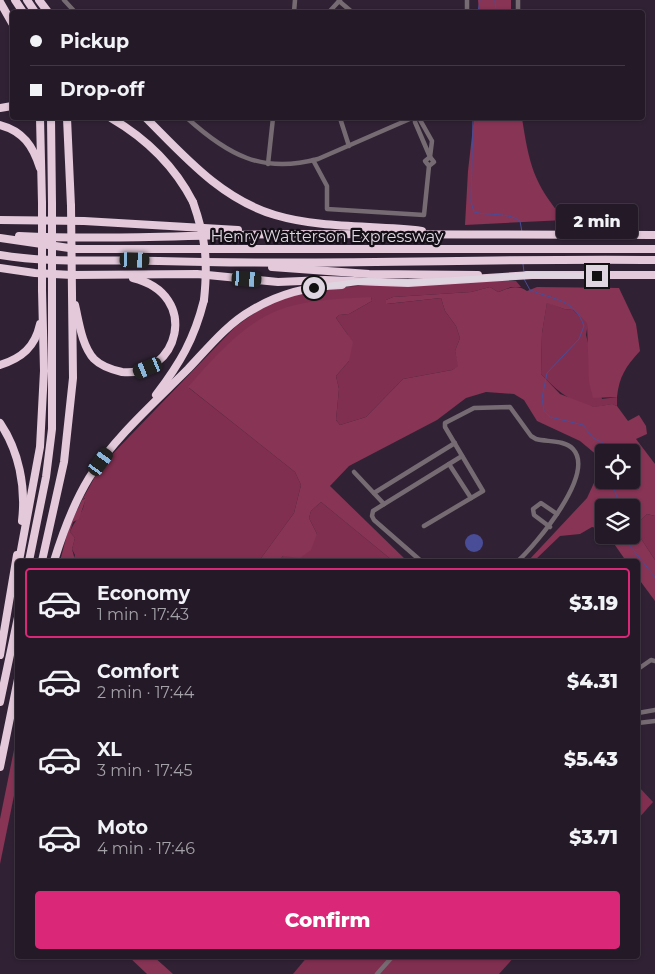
<!DOCTYPE html>
<meta charset="utf-8">
<style>
body{margin:0;font-family:Montserrat,sans-serif;background:#2c232f;color:#f1f3f6;height:100vh;display:flex;flex-direction:column;font-size:19px;white-space:nowrap}
*{box-sizing:border-box;margin:0}
p{font-size:16px;color:#a3a1a7}
.icon{flex:none;width:28px;height:28px;fill:none;stroke:currentColor;stroke-width:2;stroke-linecap:round;stroke-linejoin:round}
.map{position:relative;flex:1;overflow:hidden}
.drawer{position:absolute;left:15px;top:559px;width:625px;height:400px;display:flex;flex-direction:column;background:#241a27;border-radius:5px;box-shadow:0 1px 4px #0004,0 0 0 1px #413844}
.drawer>*{flex:none}
.guide{position:absolute;left:10px;top:10px;width:635px;height:110px;border-radius:5px;box-shadow:0 1px 4px #0004,0 0 0 1px #413844;display:grid;align-content:center;height:110px;padding:0 20px;background:#241a27}
.controls{position:absolute;left:595px;top:444px;display:grid;gap:10px}
.controls a{display:grid;place-items:center;width:45px;height:45px;border-radius:5px;background:#241a27;box-shadow:0 1px 4px #0004,0 0 0 1px #413844;font-size:25px}
.end{position:absolute;width:22px;height:22px;margin:-11px;border:6px solid #ded5e1;background:#111;box-shadow:0 0 0 2px #111}
.from{border-radius:50%}
.bubble{position:absolute;height:35px;border-radius:5px;background:#241a27;box-shadow:0 1px 4px #0004,0 0 0 1px #413844;font-size:16px;font-weight:800;line-height:35px;text-align:center}
.car{position:absolute;width:15px;height:30px;margin:-15px -8px;border-radius:6px;box-shadow:0 0 4px 1px #0007;background:linear-gradient(#222 24%,#8ab4d8 0 40%,#222 0 76%,#8ab4d8 0 86%,#222 0)}
.guide b{display:flex;align-items:center;gap:18px;height:48px;font-size:19px}
.guide b+b{border-top:1px solid #413844}
.guide i{width:12px;height:12px;background:#f1f3f6}
ul{padding:9px 0 0;list-style:none}
li{display:flex;align-items:center;gap:15px;height:70px;margin:0 10px 8px;padding:0 10px;border:2px solid transparent;border-radius:5px}
li div{flex:1}
li b{display:block;font-size:19px}
li em{font-style:normal;font-weight:800}
li.active{border-color:#db2777}
li>.icon{width:45px;height:45px;stroke-width:1.5}
.button{display:flex;gap:10px;margin-top:auto;padding:10px 20px}
.button a{flex:1;height:58px;border-radius:5px;background:#db2777;color:#fff;font-size:20px;font-weight:800;line-height:58px;text-align:center}
.map>svg:first-child{display:block}
</style>
<div class="map">
<svg width="655" height="974" viewBox="0 0 655 974">
<rect width="100%" height="100%" fill="#302234"/>
<g fill="#812f50">
<path d="M478,281H516L521,287H511L498,292L490,287L471,292L393,297L386,300L387,304L441,298L445,311L456,326L460,338L455,351L459,366L452,370L403,379L366,417L340,425L336,420L339,389L336,376L349,361L348,335L336,318L339,315L349,314L372,301L371,297L189,388L295,472L301,485L294,513L259,561H73L75,555L72,549L75,538L70,532C75,519 84,514 85,498L82,500L101,466L235,327C248,317 261,308 277,301C333,279 416,287 478,281Z"/>
<path d="M547,302L564,309L573,310L588,323L586,335L602,399L617,397V406C609,402 603,407 594,407C572,404 555,389 541,374L542,333Z"/>
<polygon points="321,502 393,561 279,561 283,556 317,534 309,518 311,511"/>
<polygon points="647,514 655,516 655,560 638,534 638,523"/>
<polygon points="638,786 653,802 638,819"/>
<polygon points="308,956 515,956 499,974 293,974"/>
</g>
<g fill="#873455" fill-rule="evenodd">
<polygon points="478,0 511,0 511,12 479,12"/>
<path d="M474,118H522C529,163 533,184 565,220L465,225L468,171Z"/>
<path d="M490,287L498,292C509,288 517,284 527,291L537,287L619,288L636,324L640,351C626,366 619,377 617,397L593,398L589,382L587,323L573,310L564,309L547,303L542,333L541,374L560,394L594,407L612,404L617,406L628,421L639,415L646,426L647,434L636,439L655,464V516L647,514L638,523V534L655,560V601L638,578V561H626L608,535H631V508H604V530L592,527L580,534L560,536L534,561H528L587,498L604,461L580,441L537,421L524,400L514,394L486,392L466,398L437,420L349,466L330,486L407,561H393L321,502L311,511L309,518L317,534L311,550L300,558L283,556L279,561H259L294,513L301,485L295,472L188,387C212,360 240,327 274,312C304,299 340,299 371,297L372,301L349,314L339,315L336,318L353,342L349,361L336,376L339,389L336,420L340,425L366,417L403,379L452,370L458,366L455,351L460,338L456,326L445,311L441,298L386,304V300L393,297L471,292ZM604,452H631V480H604Z"/>
<polygon points="86,498 79,519 73,522 70,532 75,538 72,549 75,560 60,561 69,527 82,500"/>
<polygon points="17,735 17,781 0,864 0,819"/>
<polygon points="128,956 153,956 173,974 147,974"/>
</g>
<circle fill="#494c97" cx="474" cy="543" r="9"/>
<g fill="none" stroke-linecap="round" stroke-linejoin="round">
<g stroke="#494c97" stroke-width="1">
<polyline points="495,0 496,12"/>
<polyline points="478,12 480,0"/>
<path d="M473,118L471,202L474,212C488,216 508,212 520,221L522,232"/>
<polyline points="523,264 524,272"/>
<path d="M524,279L530,290C554,300 575,299 584,326L579,339L547,373L542,398L544,411L550,417L583,425L593,438L605,444L611,452"/>
<polyline points="616,480 614,489 621,508"/>
<polyline points="621,535 655,577"/>
</g>
<g stroke="#766b72" stroke-width="4.5">
<polyline points="64,0 75,12"/>
<polyline points="518,0 518,12"/>
<polyline points="339,1 352,12"/>
<polyline points="294,12 295,0"/>
<polyline points="329,12 340,0"/>
<polyline points="467,12 467,0"/>
<path d="M187,118C228,155 262,174 318,159L412,118"/>
<polyline points="340,118 349,146"/>
<polyline points="415,118 415,122 430,157"/>
<polyline points="419,118 432,141 430,157"/>
<polyline points="313,160 327,186 327,209 424,215 429,166 425,161 430,157 434,162 429,166"/>
<polyline points="268,164 273,118"/>
<polyline points="449,464 471,498"/>
<polyline points="354,472 384,504"/>
<polyline points="374,493 455,443"/>
<path d="M424,526L483,491L445,427V423L474,408L510,407L531,436L536,439C547,442 565,440 573,449C596,474 536,544 518,561"/>
<polyline points="550,527 534,515 533,509 541,503 557,514"/>
<polyline points="421,561 374,520 372,516 373,511 462,456"/>
<polyline points="638,669 651,660 655,661"/>
<polyline points="638,713 655,710"/>
<polyline points="638,723 655,721"/>
<polyline points="377,974 393,956"/>
</g>
<g stroke="#e3c9da" stroke-width="8">
<polyline points="15,0 23,12"/>
<polyline points="27,0 35,12"/>
<polyline points="39,0 48,12"/>
<polyline points="0,2 12,23"/>
<polyline points="0,108 12,106"/>
<polyline points="40,118 42,203"/>
<polyline points="51,118 52,204"/>
<polyline points="67,118 71,206"/>
<path d="M111,118C147,139 174,165 193,202"/>
<path d="M146,118C184,156 221,199 275,215C322,229 374,225 422,231"/>
<path d="M0,125C23,131 33,146 40,168"/>
<polyline points="0,220 84,221 238,230"/>
<path d="M19,236C108,240 196,235 284,234C408,234 531,235 655,235"/>
<polyline points="0,238 76,249 655,249"/>
<path d="M0,255C52,264 106,259 159,261C324,266 490,258 655,260"/>
<polyline points="272,267 369,274 478,275"/>
<polyline points="0,268 35,273 72,275 197,274 278,282 325,280 408,283 532,275"/>
<polyline points="527,275 655,275"/>
<path d="M75,305C79,322 82,346 94,359C101,366 113,370 122,372C178,378 202,295 133,278"/>
<path d="M0,365C22,358 35,347 40,324"/>
<path d="M156,395C180,363 194,340 204,300"/>
<path d="M0,423C19,451 26,487 22,521"/>
<polyline points="19,561 40,447 44,371 42,290"/>
<polyline points="29,561 46,477 52,429 52,290"/>
<polyline points="42,561 64,462 73,378 72,294"/>
<path d="M54,561C63,532 73,504 89,478C115,437 154,403 188,369C208,348 227,324 252,310C280,293 310,286 342,285"/>
<polyline points="0,655 17,555"/>
<polyline points="0,702 18,617"/>
<polyline points="0,767 18,679"/>
</g>
<g stroke="#e3c9da" stroke-width="8">
<path d="M193,202C206,239 208,262 204,300"/>
<polyline points="71,206 72,294"/>
<polyline points="42,290 42,203"/>
<polyline points="52,290 52,204"/>
</g>
</g>
<g fill="none" stroke-linecap="round" stroke-linejoin="round">
<polyline stroke="#ded5e1" stroke-width="6" points="314,288 365,281 408,283 532,275 597,276"/>
</g>
<g text-anchor="middle" dominant-baseline="central" stroke-width="4.5" stroke-linejoin="round" paint-order="stroke">
<g font-size="16" fill="#ded5e1" stroke="#140e16">
<text x="327" y="236">Henry Watterson Expressway</text>
</g>
</g>
</svg>
<div class="controls">
<a><svg class="icon" aria-label="locate" viewBox="0 0 24 24"><circle cx="12" cy="12" r="6"/><path d="M12 2v4M12 18v4M2 12h4M18 12h4"/></svg></a>
<a><svg class="icon" aria-label="layers" viewBox="0 0 24 24"><path d="M12 4l9 5-9 5-9-5zM3 14l9 5 9-5"/></svg></a>
</div>
<i class="end from" style="left:314px;top:288px"></i>
<i class="end" style="left:597px;top:276px"></i>
<div class="bubble" style="left:556px;top:204px;width:82px">2 min</div>
<i class="car" style="left:135px;top:260px;rotate:92deg"></i>
<i class="car" style="left:247px;top:279px;rotate:94deg"></i>
<i class="car" style="left:148px;top:368px;rotate:248deg"></i>
<i class="car" style="left:101px;top:462px;rotate:36deg"></i>
<div class="guide">
<b><i class="from"></i>Pickup</b>
<b><i></i>Drop-off</b>
</div>
<section class="drawer">
<ul>
<li class="active"><svg class="icon" aria-label="car" viewBox="0 0 24 24"><path d="M5 17H2v-5l4-1 3-4h7l3 4 3 1v5h-3M9 17h6M6 11h13"/><circle cx="7" cy="17" r="2"/><circle cx="17" cy="17" r="2"/></svg><div><b>Economy</b><p>1 min · 17:43</p></div><em>$3.19</em></li>
<li><svg class="icon" aria-label="car" viewBox="0 0 24 24"><path d="M5 17H2v-5l4-1 3-4h7l3 4 3 1v5h-3M9 17h6M6 11h13"/><circle cx="7" cy="17" r="2"/><circle cx="17" cy="17" r="2"/></svg><div><b>Comfort</b><p>2 min · 17:44</p></div><em>$4.31</em></li>
<li><svg class="icon" aria-label="car" viewBox="0 0 24 24"><path d="M5 17H2v-5l4-1 3-4h7l3 4 3 1v5h-3M9 17h6M6 11h13"/><circle cx="7" cy="17" r="2"/><circle cx="17" cy="17" r="2"/></svg><div><b>XL</b><p>3 min · 17:45</p></div><em>$5.43</em></li>
<li><svg class="icon" aria-label="car" viewBox="0 0 24 24"><path d="M5 17H2v-5l4-1 3-4h7l3 4 3 1v5h-3M9 17h6M6 11h13"/><circle cx="7" cy="17" r="2"/><circle cx="17" cy="17" r="2"/></svg><div><b>Moto</b><p>4 min · 17:46</p></div><em>$3.71</em></li>
</ul>
<div class="button"><a>Confirm</a></div>
</section>
</div>
